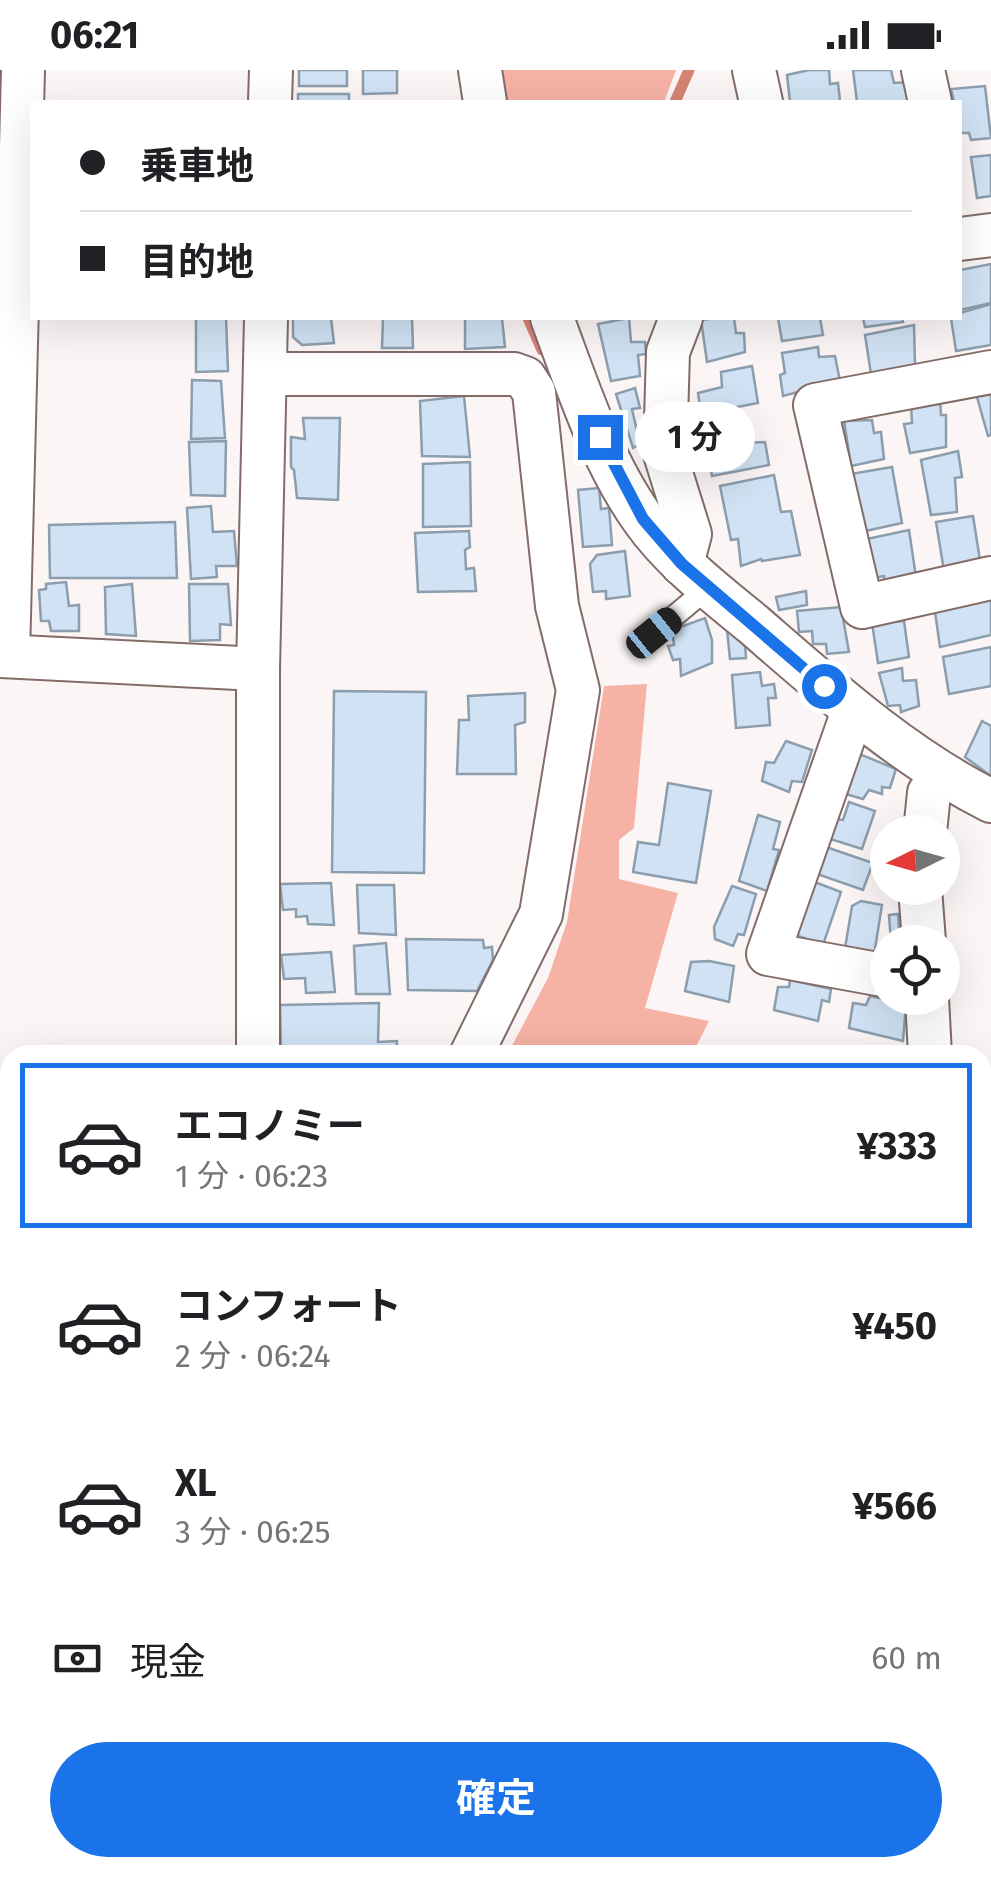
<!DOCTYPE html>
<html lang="ja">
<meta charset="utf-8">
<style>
body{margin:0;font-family:"Fira Sans","Noto Sans JP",sans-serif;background:#f2f2f2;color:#202124;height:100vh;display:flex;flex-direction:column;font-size:38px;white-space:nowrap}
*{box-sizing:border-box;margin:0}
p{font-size:32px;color:#757577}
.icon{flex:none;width:55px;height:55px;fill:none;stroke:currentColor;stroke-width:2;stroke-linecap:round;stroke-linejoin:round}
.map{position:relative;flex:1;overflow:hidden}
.drawer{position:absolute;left:0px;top:975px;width:992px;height:832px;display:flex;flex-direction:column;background:#fff;border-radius:30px 30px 0 0;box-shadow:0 10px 40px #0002}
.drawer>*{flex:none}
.guide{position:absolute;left:30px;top:30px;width:932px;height:220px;border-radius:0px;box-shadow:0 10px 40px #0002;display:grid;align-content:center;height:220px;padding:0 50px;background:#fff}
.needle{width:65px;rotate:265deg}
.controls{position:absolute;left:870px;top:745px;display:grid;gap:20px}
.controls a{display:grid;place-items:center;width:90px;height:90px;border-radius:50%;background:#fff;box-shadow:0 10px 40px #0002;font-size:50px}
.end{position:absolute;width:45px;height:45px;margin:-22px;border:12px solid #1a73e8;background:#fff;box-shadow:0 0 0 5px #fff}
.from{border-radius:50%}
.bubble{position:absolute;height:70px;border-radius:35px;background:#fff;box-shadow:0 10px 40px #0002;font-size:32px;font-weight:700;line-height:70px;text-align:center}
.car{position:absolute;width:30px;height:60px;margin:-30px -15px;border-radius:12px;box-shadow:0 0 8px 2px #0007;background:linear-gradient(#222 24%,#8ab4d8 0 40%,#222 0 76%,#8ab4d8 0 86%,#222 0)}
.guide b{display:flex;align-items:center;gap:35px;height:95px;font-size:38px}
.guide b+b{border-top:2px solid #e0e0e0}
.guide i{width:25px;height:25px;background:#202124}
ul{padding:18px 0 0;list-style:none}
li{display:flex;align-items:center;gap:30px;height:165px;margin:0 20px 15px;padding:0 30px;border:5px solid transparent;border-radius:0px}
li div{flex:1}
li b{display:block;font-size:38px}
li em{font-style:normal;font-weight:700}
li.on{border-color:#1a73e8}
li>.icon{width:90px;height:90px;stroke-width:1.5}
.pay{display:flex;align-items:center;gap:25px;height:110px;padding:0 50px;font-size:38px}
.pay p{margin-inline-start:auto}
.primary-button{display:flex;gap:20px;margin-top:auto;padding:20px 50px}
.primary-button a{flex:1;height:115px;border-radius:60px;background:#1a73e8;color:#fff;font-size:40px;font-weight:700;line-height:115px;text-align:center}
.status{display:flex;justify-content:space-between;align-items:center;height:70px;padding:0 50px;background:#fff;direction:ltr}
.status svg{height:28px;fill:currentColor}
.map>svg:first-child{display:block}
</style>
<div class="status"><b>06:21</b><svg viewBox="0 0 49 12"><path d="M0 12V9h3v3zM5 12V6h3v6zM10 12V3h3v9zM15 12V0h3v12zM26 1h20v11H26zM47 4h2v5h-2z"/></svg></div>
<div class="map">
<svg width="991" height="1807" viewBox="0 0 991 1807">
<rect width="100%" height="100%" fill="#fbf6f5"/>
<g fill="#f6b2a5">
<polygon points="501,0 676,0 664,32 504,32"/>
<polygon points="647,614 634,758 619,770 619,809 678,823 645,938 709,951 692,985 507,985 548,908 567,852 604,616"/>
</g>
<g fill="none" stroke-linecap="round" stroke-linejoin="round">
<g stroke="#d58374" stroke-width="11">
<polyline points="675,32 689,0"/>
<polyline points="528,248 542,280"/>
</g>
</g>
<g fill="#d0e2f3" stroke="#8c9dad" stroke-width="2.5">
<rect x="299" y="0" width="48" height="16"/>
<polygon points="363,0 397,0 397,23 363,24"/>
<polygon points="809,0 829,0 830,14 838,13 840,31 790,32 787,5"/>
<polygon points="853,0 891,0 894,13 907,12 908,32 857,32"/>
<polygon points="985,16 991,68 971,70 969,63 960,63 960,32 954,32 951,19"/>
<rect x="298" y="24" width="51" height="8"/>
<polygon points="991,85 991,126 977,128 971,87"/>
<polygon points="991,194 991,233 960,240 960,200"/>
<polygon points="991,234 991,275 956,281 951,248 960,248 960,243"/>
<polygon points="196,248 226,248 228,301 196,302"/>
<polygon points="293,248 331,248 334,273 302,275 293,267"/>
<polygon points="383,248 412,248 413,278 382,278"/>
<polygon points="465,248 502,248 505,277 465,279"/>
<polygon points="629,248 631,272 645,272 646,284 638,285 640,306 611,311 598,254"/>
<polygon points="716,248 734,248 736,263 744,263 745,282 707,292 701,250"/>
<polygon points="778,248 820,248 823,265 782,271"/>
<polygon points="863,248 902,248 903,252 865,257"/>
<polygon points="914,255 915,297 871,304 865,265"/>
<polygon points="818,277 819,287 835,286 840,311 783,326 780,305 785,303 782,283"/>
<polygon points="752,296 758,333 701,344 698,323 722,317 721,302"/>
<polygon points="192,310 221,311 225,368 191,369"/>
<polygon points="991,317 991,365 988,366 975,320"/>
<polygon points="635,318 640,338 632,339 640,374 633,378 616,324"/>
<polygon points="464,326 470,387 422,386 420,331"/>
<polygon points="940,329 941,345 946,345 946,377 910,383 904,354 912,353 911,334"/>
<polygon points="743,344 746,373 765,372 769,395 712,406 701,351"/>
<polygon points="303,348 340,348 338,430 297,428 294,400 291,397 291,367 305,369"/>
<polygon points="872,350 874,363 881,362 884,389 851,396 844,351"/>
<polygon points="226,371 225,426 191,425 189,372"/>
<polygon points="958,381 962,407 955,408 957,442 931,445 921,390"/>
<polygon points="470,392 471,456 423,457 423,394"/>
<polygon points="892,397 902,453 861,462 851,404"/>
<polygon points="774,405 781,442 791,441 800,485 762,491 761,489 741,496 738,469 731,470 720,416"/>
<polygon points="599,418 601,439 609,438 612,475 583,477 578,420"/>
<polygon points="211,436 213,462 234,461 237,496 216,496 217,507 191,509 187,438"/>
<polygon points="973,446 980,490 944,501 936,452"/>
<polygon points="175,452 177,508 50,508 49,455"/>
<polygon points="909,460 916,507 885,515 884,506 873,508 867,469"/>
<polygon points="469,461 470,477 465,480 466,499 474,498 476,521 418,522 415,463"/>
<polygon points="625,481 630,526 606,529 606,521 593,522 590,494 597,485"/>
<polygon points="66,512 69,536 79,535 79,561 51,561 49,551 41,551 39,520 46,519 46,514"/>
<polygon points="132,514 136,566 106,564 105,517"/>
<polygon points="189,514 228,514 231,555 220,554 220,570 190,571"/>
<polygon points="806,521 807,535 779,540 776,527"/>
<polygon points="991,529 991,565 940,577 935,542"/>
<polygon points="841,537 849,582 827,584 826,574 813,574 812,561 799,562 797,541"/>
<polygon points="705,548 712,570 712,593 681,606 680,589 673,590 668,576 674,575 672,560"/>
<polygon points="904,551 909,587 878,593 872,553"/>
<polygon points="727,560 745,574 746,588 730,589"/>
<polygon points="991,577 991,616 949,624 943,587"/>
<polygon points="902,598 903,611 916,610 919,636 901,642 900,635 888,636 879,603"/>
<polygon points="760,602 762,616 774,614 776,628 768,628 770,655 736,658 732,605"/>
<polygon points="334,621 426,622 424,803 332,802"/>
<polygon points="525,623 525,652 515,655 516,704 457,704 459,650 469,650 468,626"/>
<polygon points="982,651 991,656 991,706 965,687"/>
<polygon points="786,671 812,680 802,712 792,711 789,722 762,711 766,692 774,693"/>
<polygon points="852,681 896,699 890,718 882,717 882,724 869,720 863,729 842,723"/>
<polygon points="668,713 711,721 696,813 633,802 638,772 659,775"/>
<polygon points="849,732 875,741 862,779 827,768 834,749 843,750"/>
<polygon points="758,745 780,752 773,779 779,780 767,821 739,811"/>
<polygon points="826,777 873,793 863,820 817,804"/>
<polygon points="812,811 841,822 823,875 793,864"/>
<polygon points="331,813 334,855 308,854 307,846 296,847 296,839 283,840 280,814"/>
<polygon points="357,815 394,815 396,865 359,863"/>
<polygon points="732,816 756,824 744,865 738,864 733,876 715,869 714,857"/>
<polygon points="861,831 882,835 874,885 845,878 852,836"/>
<polygon points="898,844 900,872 891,872 889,845"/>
<polygon points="406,869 483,870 484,878 492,877 493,890 477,921 408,920"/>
<polygon points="386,873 390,924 356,924 354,876"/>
<polygon points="331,882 335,922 306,923 305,908 284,909 281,885"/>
<polygon points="709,891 734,896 729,932 685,921 691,892"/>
<polygon points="790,910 831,919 829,932 822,930 818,951 774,940 778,917 789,917"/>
<polygon points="870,926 906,934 903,971 849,958 853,933 866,935"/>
<polygon points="379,933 378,972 397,971 397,985 281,985 280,935"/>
<polygon points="982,1263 991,1263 991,1311 983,1311"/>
<polygon points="0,1326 10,1330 10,1798 24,1798 20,1807 0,1807"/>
<rect x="982" y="1402" width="9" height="35"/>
<polygon points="991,1586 991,1660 982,1661 982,1587"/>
<polygon points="444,1798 500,1798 500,1807 445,1807"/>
<polygon points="656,1798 702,1798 701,1807 655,1807"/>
<polygon points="947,1798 948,1807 885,1807 921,1798"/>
</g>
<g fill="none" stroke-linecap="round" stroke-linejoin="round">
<defs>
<polyline id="lane" points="654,563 709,517"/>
<g id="street">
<polyline points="480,0 485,32"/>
<polyline points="754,0 761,32"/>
<polyline points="923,0 930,32"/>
<polyline points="270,32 271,0"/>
<polyline points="960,169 991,165"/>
<path d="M552,248C577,315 601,390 643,449C672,490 714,522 753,554C828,619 902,686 991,731"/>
<polyline points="681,248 668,282 665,384 690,464 682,494"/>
<polyline points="991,302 815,335 862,537 991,508"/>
<polyline points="265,304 514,304 525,308 534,322 557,536 578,620 541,844 471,985"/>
<polyline points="0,586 258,599"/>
<polyline points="8,586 23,0"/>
<polyline points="853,641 768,884 888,906"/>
<polyline points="925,762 929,723 943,707"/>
<polyline points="920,818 924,872"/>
<polyline points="927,928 930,985"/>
<polyline points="258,985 258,599 266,248"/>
<polyline points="982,1234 991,1234"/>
<polyline points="982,1538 991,1538"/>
<polyline points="167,1798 168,1807"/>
<polyline points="421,1798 422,1807"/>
</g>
</defs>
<use href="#lane" stroke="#836c68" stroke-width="24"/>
<use href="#street" stroke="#836c68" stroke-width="46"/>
<use href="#lane" stroke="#fff" stroke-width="20"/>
<use href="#street" stroke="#fff" stroke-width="42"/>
</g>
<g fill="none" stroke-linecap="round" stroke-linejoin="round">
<polyline stroke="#1a73e8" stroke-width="12" points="600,367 643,449 682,494 824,616"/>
</g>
</svg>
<div class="controls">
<a><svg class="needle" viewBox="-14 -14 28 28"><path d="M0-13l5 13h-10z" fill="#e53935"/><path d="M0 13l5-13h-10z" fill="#757577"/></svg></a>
<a><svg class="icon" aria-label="locate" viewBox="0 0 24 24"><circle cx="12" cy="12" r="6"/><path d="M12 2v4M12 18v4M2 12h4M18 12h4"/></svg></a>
</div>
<i class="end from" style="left:824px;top:616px"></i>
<i class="end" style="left:600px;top:367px"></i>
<div class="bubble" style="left:635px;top:332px;width:120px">1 分</div>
<i class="car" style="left:654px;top:563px;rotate:51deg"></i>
<div class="guide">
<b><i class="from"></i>乗車地</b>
<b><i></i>目的地</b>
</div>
<section class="drawer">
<ul>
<li class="on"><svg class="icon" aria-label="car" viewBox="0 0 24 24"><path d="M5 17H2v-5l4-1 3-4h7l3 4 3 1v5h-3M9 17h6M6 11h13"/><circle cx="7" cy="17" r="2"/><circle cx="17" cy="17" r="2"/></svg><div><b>エコノミー</b><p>1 分 · 06:23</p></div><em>¥333</em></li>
<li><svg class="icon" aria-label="car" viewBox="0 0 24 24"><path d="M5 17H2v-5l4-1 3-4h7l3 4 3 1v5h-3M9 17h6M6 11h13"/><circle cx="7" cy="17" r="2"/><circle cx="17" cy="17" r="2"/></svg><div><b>コンフォート</b><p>2 分 · 06:24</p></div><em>¥450</em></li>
<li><svg class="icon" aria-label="car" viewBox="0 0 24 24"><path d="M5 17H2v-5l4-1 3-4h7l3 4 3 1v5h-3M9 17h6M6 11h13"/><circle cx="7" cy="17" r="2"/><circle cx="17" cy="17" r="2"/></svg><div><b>XL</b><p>3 分 · 06:25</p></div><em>¥566</em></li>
</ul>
<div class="pay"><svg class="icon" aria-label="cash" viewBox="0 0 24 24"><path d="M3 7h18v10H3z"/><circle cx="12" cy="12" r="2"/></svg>現金<p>60 m</p></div>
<div class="primary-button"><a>確定</a></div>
</section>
</div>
